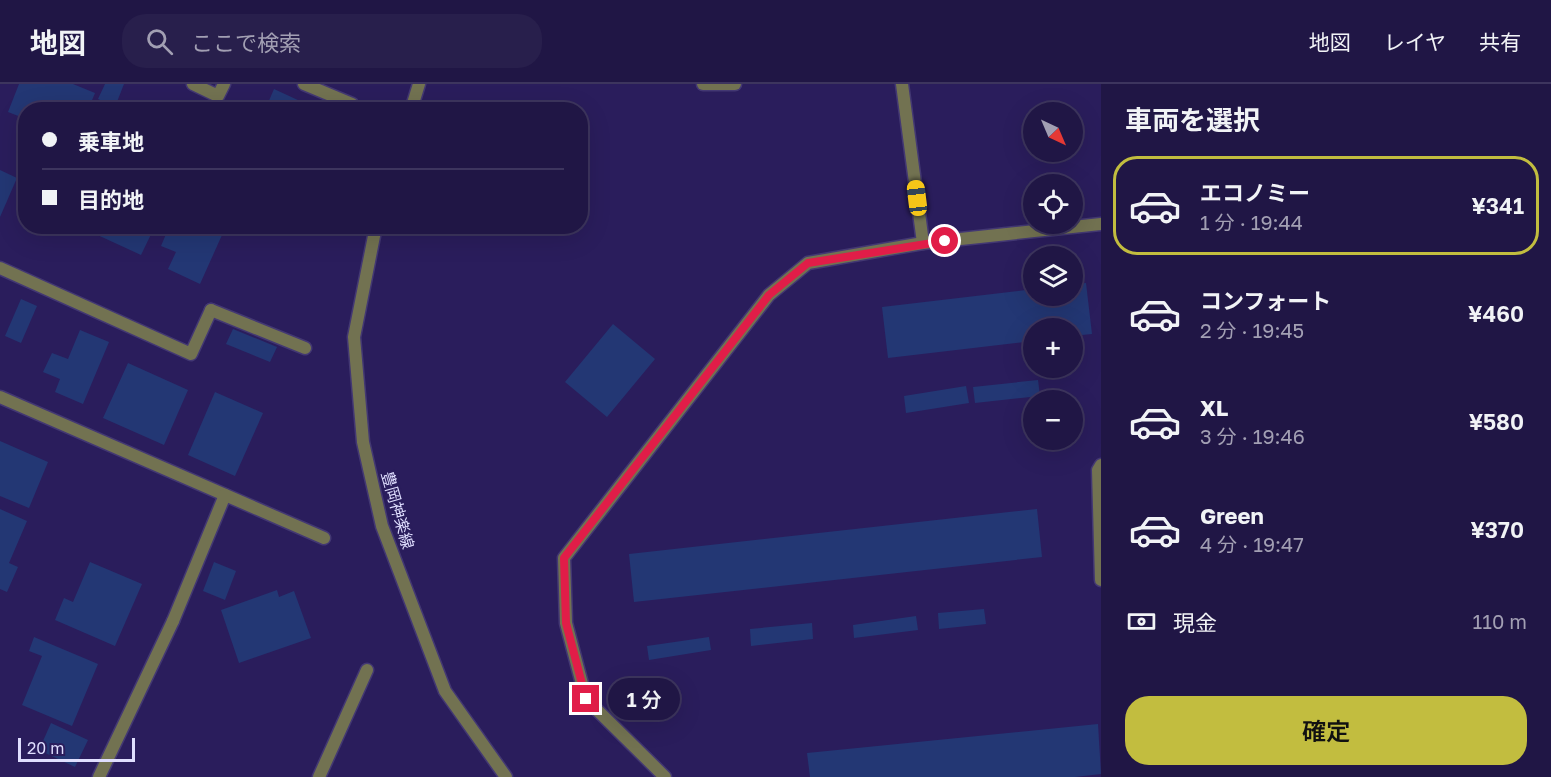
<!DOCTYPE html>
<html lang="ja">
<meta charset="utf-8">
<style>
body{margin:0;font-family:"Golos Text","Noto Sans JP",sans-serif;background:#281f4c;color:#f1f3f6;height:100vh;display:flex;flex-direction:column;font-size:22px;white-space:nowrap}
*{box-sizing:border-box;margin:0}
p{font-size:20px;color:#a29fb3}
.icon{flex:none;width:33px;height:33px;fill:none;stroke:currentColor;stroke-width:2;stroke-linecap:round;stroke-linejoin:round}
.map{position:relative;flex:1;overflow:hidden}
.sheet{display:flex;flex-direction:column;background:#201645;width:450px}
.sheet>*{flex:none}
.top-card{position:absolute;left:18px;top:18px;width:570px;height:132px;border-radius:24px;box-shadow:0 6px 24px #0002,0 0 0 2px #3d355e;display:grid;align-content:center;height:132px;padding:0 24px;background:#201645}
.needle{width:39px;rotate:136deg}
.controls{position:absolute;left:1023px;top:18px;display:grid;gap:12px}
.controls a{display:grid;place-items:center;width:60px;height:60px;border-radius:50%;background:#201645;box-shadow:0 6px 24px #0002,0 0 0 2px #3d355e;font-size:30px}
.scale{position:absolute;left:18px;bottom:15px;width:117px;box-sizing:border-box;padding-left:6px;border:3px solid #dfdefe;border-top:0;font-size:16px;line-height:21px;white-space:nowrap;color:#dfdefe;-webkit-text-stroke:4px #2a1d5c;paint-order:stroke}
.end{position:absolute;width:27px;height:27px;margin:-14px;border:8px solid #e11d48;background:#fff;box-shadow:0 0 0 3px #fff}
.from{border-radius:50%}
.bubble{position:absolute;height:42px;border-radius:21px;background:#201645;box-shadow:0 6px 24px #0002,0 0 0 2px #3d355e;font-size:20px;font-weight:600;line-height:42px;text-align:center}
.car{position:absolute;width:18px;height:36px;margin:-18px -9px;border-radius:8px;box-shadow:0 0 4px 2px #0007;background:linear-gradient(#f5c518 24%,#345 0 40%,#f5c518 0 76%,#345 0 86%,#f5c518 0)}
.top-card b{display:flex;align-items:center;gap:21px;height:57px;font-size:22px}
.top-card b+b{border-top:2px solid #3d355e}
.top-card i{width:15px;height:15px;background:#f1f3f6}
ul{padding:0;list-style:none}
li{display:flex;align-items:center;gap:18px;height:99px;margin:0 12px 9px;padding:0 12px;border:3px solid transparent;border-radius:24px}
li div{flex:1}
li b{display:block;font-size:22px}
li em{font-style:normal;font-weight:600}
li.current{border-color:#c2bd3f}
li>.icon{width:54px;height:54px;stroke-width:1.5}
h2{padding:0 24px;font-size:27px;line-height:72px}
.pay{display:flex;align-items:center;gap:15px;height:66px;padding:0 24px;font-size:22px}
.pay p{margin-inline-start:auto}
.button{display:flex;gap:12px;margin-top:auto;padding:12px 24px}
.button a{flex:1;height:69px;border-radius:24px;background:#c2bd3f;color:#111;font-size:24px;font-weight:600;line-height:69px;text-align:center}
header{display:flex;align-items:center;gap:36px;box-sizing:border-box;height:84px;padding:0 30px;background:#201645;border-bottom:2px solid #3d355e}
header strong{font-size:28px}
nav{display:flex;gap:33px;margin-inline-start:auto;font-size:21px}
.search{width:420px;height:54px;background:#281f4c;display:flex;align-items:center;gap:15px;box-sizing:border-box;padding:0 21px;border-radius:24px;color:#a29fb3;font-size:22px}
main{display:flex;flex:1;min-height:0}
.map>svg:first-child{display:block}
</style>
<header>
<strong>地図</strong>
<div class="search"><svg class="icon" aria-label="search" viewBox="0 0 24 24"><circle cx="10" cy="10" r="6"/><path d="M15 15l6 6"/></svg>ここで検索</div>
<nav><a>地図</a><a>レイヤ</a><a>共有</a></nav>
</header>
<main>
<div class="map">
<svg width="1101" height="693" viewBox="0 0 1101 693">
<rect width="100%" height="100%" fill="#2a1d5c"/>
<g fill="#233774">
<polygon points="19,0 73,0 95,9 88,26 26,26 26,35 8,28"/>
<polygon points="105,0 124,0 115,23 98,15"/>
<polygon points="274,5 313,23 312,26 265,26"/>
<polygon points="0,86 17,94 0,133"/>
<polygon points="78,142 155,142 141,171"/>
<polygon points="185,142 203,142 222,151 200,200 168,185 176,168 161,162 169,143 182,148"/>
<polygon points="1086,199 1092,250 1072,252 1072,244 1034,244 1034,257 888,274 882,223 1034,205 1034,212 1072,212 1072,200"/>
<polygon points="21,215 37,222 21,259 5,252"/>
<polygon points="613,240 655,275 607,333 565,298"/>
<polygon points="233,245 277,263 270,278 226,260"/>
<polygon points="80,246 109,258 83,320 55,308 60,295 43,288 52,269 68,275"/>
<polygon points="128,279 188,306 164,361 103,334"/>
<polygon points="1038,296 1040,312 975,319 973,303"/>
<polygon points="966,302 969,319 906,329 904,312"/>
<polygon points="215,308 263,329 235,392 188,371"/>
<polygon points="0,357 48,378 29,424 0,412"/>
<polygon points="0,425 27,437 9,479 18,483 7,508 0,505"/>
<polygon points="1037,425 1042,473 634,518 629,470"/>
<polygon points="90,478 142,500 115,562 55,536 64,514 73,518"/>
<polygon points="214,478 236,487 225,516 203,507"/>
<polygon points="277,506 279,513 294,507 311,554 239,579 221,526"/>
<polygon points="984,525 986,540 939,545 938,529"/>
<polygon points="916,532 918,546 854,554 853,541"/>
<polygon points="812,539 813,555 751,562 750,545"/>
<polygon points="34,553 98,580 72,642 22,621 42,572 29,567"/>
<polygon points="709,553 711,566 649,576 647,562"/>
<polygon points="51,639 88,656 75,683 39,666"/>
<polygon points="1098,640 1101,690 1075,693 810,693 807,669"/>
</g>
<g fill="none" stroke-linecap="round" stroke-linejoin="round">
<defs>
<g id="service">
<polyline points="193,0 218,12 224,0"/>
<polyline points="902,0 923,159"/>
<polyline points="0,184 191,270 211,226"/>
<polyline points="99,693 173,537"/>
<polyline points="665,693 586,615 566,539 564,474 769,211 808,179 923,159 1101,140"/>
</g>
<g id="pedestrian">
<polyline points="304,0 352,20"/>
<polyline points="211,226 305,264"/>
<polyline points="0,313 324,454"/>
<polyline points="1101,381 1098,386 1101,496"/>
<polyline points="173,537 225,411"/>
<polyline points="319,693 367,586"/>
</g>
<polyline id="minor" points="703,0 735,0"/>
<g id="tertiary">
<polyline points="411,26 419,0"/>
<polyline points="376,142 354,253 363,358 382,442 445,607 506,693"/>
</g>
</defs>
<use href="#service" stroke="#433873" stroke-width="15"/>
<use href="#pedestrian" stroke="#433873" stroke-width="15"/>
<use href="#minor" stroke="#433873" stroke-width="15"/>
<use href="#tertiary" stroke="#433873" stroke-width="15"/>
<use href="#service" stroke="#727251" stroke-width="12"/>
<use href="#pedestrian" stroke="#727251" stroke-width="12"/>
<use href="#minor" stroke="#727251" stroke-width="12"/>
<use href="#tertiary" stroke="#727251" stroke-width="12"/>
</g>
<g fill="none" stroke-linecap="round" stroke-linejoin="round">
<polyline stroke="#e11d48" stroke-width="8" points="586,615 566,539 564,474 769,211 808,179 945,157"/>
</g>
<g text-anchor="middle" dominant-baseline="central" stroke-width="4.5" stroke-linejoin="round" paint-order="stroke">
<g font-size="16" fill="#dfdefe" stroke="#2a1d5c">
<text transform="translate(398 426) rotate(74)">豊岡神楽線</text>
</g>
</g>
</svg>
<div class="controls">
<a><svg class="needle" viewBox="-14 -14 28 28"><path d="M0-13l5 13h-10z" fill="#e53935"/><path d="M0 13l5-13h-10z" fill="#a29fb3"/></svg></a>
<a><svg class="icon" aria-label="locate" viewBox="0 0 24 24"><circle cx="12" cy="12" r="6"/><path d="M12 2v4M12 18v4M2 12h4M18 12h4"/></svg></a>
<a><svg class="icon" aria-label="layers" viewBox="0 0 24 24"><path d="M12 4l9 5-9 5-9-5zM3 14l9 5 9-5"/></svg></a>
<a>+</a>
<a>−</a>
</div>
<div class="scale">20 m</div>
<i class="end from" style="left:945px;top:157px"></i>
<i class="end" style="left:586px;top:615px"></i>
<div class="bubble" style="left:608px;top:594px;width:72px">1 分</div>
<i class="car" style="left:917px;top:114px;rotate:353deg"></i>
<div class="top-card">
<b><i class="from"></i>乗車地</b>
<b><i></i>目的地</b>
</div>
</div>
<section class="sheet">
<h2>車両を選択</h2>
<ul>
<li class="current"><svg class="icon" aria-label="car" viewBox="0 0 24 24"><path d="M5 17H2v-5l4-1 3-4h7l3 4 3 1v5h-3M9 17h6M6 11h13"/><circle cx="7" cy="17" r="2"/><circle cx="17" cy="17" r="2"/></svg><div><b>エコノミー</b><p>1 分 · 19:44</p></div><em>¥341</em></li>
<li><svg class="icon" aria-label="car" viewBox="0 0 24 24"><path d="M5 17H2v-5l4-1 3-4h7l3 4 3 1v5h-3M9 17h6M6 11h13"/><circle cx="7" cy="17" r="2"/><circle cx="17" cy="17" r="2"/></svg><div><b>コンフォート</b><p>2 分 · 19:45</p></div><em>¥460</em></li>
<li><svg class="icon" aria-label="car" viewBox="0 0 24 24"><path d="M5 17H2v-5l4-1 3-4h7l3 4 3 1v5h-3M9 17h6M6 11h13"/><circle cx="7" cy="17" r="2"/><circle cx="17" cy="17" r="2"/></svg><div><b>XL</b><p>3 分 · 19:46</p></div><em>¥580</em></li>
<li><svg class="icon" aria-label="car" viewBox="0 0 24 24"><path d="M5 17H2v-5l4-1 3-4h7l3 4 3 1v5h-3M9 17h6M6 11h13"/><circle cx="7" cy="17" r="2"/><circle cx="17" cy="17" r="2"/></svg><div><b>Green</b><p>4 分 · 19:47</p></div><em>¥370</em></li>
</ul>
<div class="pay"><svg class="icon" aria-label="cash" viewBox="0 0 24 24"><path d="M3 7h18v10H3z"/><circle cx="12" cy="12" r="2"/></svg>現金<p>110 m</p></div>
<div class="button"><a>確定</a></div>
</section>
</main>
